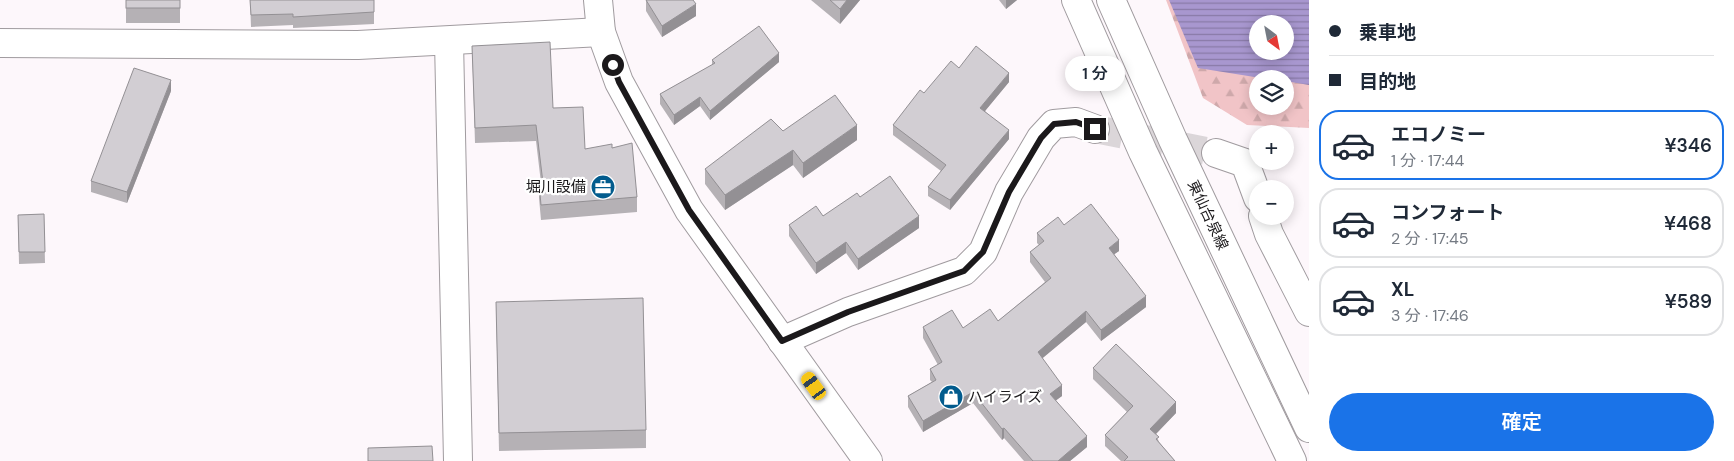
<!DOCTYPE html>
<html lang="ja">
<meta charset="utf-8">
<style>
body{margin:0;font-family:"DM Sans","Noto Sans JP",sans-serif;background:#f2f2f3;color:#1f2937;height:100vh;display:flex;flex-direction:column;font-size:19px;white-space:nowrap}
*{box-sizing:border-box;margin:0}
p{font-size:16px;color:#747a83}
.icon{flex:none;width:28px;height:28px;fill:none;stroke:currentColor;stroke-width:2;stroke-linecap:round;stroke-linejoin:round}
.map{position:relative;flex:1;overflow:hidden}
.side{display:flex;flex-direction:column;background:#fff;width:425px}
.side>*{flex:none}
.banner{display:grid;align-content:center;height:110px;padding:0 20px;background:#fff}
.needle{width:32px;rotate:148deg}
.fabs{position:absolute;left:1249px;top:15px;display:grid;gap:10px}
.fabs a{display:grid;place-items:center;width:45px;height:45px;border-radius:50%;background:#fff;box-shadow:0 2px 12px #0003;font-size:25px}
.end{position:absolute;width:22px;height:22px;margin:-11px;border:6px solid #1b191b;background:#fff;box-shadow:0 0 0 2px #fff}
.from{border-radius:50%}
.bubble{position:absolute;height:35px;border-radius:18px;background:#fff;box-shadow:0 2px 12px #0003;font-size:16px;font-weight:600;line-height:35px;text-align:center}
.car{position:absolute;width:15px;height:30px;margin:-15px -8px;border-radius:6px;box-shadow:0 0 4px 1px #0007;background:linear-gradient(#f5c518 24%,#345 0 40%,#f5c518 0 76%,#345 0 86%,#f5c518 0)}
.banner b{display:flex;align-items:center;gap:18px;height:48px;font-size:19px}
.banner b+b{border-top:1px solid #e0e1e3}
.banner i{width:12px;height:12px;background:#1f2937}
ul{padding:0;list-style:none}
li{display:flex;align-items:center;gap:15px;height:70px;margin:0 10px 8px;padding:0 10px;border:2px solid #e0e1e3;border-radius:20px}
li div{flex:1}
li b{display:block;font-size:19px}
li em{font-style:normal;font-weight:600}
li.active{border-color:#1a73e8}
li>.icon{width:45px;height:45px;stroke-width:1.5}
.primary-button{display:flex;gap:10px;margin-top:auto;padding:10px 20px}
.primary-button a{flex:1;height:58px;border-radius:30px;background:#1a73e8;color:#fff;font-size:20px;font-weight:600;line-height:58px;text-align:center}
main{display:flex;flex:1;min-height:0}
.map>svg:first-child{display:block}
</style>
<main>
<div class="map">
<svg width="1309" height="461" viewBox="0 0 1309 461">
<defs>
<pattern id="forest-firs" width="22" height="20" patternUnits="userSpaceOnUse" patternTransform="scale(1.25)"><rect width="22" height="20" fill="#f1c4c7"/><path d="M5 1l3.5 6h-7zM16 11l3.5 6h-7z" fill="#cea8aa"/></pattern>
<pattern id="water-rules" width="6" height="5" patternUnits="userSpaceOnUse" patternTransform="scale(1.25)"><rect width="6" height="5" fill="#a897cf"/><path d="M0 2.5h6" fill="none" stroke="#887aa7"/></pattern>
</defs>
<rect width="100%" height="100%" fill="#fdf7fb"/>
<path fill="url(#forest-firs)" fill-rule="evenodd" d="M1166,0H1309V128L1247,125L1203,98ZM1258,24H1285V51H1258ZM1258,79H1285V106H1258Z"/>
<path fill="url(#water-rules)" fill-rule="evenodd" d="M1169,0H1309V85L1285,81V79H1267L1198,68ZM1258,24H1285V51H1258Z"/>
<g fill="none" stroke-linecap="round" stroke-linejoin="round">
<polyline stroke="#dbd6d9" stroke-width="28" stroke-dasharray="28 14" stroke-linecap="butt" points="1095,129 1216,153"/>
<defs>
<g id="street">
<polyline points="598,0 601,32 619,82 689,210 868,461"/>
<polyline points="449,41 458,461"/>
<polyline points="0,43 358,45 601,32"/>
<polyline points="1216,153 1245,163 1258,198"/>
<polyline points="1263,216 1269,234 1309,312"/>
<polyline points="782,341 848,312 964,271 983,252 1009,192 1041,138 1054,124 1076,122 1095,129"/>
</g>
<g id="secondary">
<polyline points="1076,0 1143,152 1292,461"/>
<polyline points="1111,0 1173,140 1309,428"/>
</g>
</defs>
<use href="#street" stroke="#a09b9f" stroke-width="30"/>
<use href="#secondary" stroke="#a09b9f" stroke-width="30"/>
<use href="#street" stroke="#fff" stroke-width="28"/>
<use href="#secondary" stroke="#fff" stroke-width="28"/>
</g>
<g fill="#b5b1b5">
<rect x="126" y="0" width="54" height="23"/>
<polygon points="250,0 374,0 374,24 293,28 293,25 251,27"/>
<polygon points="646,0 696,16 662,37 646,11"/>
<polygon points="811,0 860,0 840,24"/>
<polygon points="999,0 1017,0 1006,9"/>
<polygon points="472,46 553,108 585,149 637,197 637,212 541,220 539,198 539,183 541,183 536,141 475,143"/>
<polygon points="712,60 779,62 710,120 700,106 674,125 660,104 660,94 712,65"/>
<polygon points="1009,82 985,111 1009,139 950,210 928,196 928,187 941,171 893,135 893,125 924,93"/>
<polygon points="171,91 127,203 91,192 91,181"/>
<polygon points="783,131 857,140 803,178 793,165 725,210 705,184 705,169"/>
<polygon points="860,197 919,228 858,270 846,253 816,274 789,236 789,225 823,216"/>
<polygon points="44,214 45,263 19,264 18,215"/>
<polygon points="1064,225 1119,251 1114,254 1146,307 1101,341 1086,322 1042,358 1062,396 1055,400 1087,447 1070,461 1024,461 1004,438 1002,440 973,403 923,432 908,407 908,396 932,382 930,380 930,369 938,365 923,338 923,327 963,328 998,321 1045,282 1030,262 1030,252 1039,245 1037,243 1037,233"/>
<polygon points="496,302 646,430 646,448 499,451"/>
<polygon points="1093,368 1176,413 1156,434 1159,442 1175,461 1121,461 1105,446 1105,435 1127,412 1093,379"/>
</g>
<g fill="#939094">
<polygon points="847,0 860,0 840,24 840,9"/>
<polygon points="1006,0 1017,0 1006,9"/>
<polygon points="696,4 696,16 662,37 662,26"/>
<polygon points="779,53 779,62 710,120 710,111"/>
<polygon points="1009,73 1009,82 980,117 980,108"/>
<polygon points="171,80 171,91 127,203 127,192"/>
<polygon points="700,97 700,106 674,125 674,115"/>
<polygon points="857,125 857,140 803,178 803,163"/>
<polygon points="1009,130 1009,139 950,210 950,200"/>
<polygon points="793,150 793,165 725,210 725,195"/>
<polygon points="919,216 919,228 858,270 858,259"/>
<polygon points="1119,240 1119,251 1109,258 1109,248"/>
<polygon points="846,242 846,253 816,274 816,263"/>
<polygon points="1146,296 1146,307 1101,341 1101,330"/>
<polygon points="1086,311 1086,322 1038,362 1038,352"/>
<polygon points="1062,385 1062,396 1050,405 1050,394"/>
<polygon points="973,392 973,403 923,432 923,421"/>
<polygon points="1176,402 1176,413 1150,440 1150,429"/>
<polygon points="1004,428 1004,438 1002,440 1002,429"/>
<polygon points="1087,436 1087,447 1070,461 1058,461"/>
</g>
<g fill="#d2ced3" stroke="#939094">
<rect x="126" y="0" width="54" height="8"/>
<polygon points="250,0 374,0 374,12 293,17 293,14 251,15"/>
<polygon points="646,0 693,0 696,4 662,26"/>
<polygon points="830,0 847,0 840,9"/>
<polygon points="759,26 779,53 710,111 700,97 674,115 660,94 715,63 712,60"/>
<polygon points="550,42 553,108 583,107 585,149 612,144 612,148 632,143 637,197 541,205 539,183 543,183 536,125 475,128 472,46"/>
<polygon points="976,46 1009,73 980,108 1009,130 950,200 928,187 946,165 893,125 920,90 924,93 951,61 959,68"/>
<polygon points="134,68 171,80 127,192 91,181"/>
<polygon points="835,95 857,125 803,163 793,150 725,195 705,169 771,119 783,131"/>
<polygon points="890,176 919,216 858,259 846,242 816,263 789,225 816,206 823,216 857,193 860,197"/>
<polygon points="1091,204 1119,240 1109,248 1146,296 1101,330 1086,311 1038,352 1062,385 1050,394 1087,436 1058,461 1033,461 1004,428 1002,429 973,392 923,421 908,396 936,380 930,369 942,362 923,327 952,310 963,328 990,309 998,321 1051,278 1030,252 1044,241 1037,233 1058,217 1064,225"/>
<polygon points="44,214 45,252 19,252 18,215"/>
<polygon points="643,298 646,430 499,433 496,302"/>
<polygon points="1116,344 1176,402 1150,429 1159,437 1156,439 1175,461 1124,461 1128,457 1105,435 1133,406 1093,368"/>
<polygon points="432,446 433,461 368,461 368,448"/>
</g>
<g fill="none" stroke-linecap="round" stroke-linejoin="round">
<polyline stroke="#1b191b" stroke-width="6" points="613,65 619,82 689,210 782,341 848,312 964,271 983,252 1009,192 1041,138 1054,124 1076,122 1095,129"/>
</g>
<defs>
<symbol id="office-disc" viewBox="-11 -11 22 22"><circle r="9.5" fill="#025b8d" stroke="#fff"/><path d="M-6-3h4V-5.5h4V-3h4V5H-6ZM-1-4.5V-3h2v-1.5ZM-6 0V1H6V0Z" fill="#fff"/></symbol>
<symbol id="shop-disc" viewBox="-11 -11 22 22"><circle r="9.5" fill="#025b8d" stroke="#fff"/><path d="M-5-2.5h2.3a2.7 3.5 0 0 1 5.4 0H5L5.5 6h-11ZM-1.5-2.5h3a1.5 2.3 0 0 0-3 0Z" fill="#fff"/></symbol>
</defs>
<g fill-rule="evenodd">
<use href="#office-disc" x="589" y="173" width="28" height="28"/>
<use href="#shop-disc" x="937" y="383" width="28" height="28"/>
</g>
<g text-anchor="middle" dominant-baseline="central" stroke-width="4.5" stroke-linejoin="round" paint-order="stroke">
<g font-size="15" fill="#1b191b" stroke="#fff" text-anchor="end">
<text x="586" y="187">堀川設備</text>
<text x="968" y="397" text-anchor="start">ハイライズ</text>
</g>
<g font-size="15" fill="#1b191b" stroke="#fff">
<text transform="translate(1208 215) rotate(65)">東仙台泉線</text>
</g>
</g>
</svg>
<div class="fabs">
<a><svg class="needle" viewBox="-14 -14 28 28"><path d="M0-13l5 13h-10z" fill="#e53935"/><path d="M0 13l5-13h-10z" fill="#747a83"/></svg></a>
<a><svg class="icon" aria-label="layers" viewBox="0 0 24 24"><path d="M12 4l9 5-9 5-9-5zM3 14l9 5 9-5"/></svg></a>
<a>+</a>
<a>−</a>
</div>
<i class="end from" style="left:613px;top:65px"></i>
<i class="end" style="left:1095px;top:129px"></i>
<div class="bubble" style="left:1065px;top:56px;width:60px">1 分</div>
<i class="car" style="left:814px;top:386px;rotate:324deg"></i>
</div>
<section class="side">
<div class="banner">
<b><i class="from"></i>乗車地</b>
<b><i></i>目的地</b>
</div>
<ul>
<li class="active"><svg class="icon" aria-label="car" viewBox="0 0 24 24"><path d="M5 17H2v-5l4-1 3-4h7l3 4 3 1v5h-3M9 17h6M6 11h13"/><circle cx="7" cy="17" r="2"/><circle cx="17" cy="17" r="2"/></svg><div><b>エコノミー</b><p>1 分 · 17:44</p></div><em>¥346</em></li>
<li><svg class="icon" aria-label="car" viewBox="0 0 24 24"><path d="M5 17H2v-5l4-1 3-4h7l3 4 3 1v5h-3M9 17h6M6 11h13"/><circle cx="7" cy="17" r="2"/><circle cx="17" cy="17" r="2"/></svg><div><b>コンフォート</b><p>2 分 · 17:45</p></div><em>¥468</em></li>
<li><svg class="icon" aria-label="car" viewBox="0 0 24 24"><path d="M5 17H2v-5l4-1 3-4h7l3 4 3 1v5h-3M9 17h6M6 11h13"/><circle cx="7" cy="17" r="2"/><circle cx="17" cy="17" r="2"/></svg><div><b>XL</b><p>3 分 · 17:46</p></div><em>¥589</em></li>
</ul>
<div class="primary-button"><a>確定</a></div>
</section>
</main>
